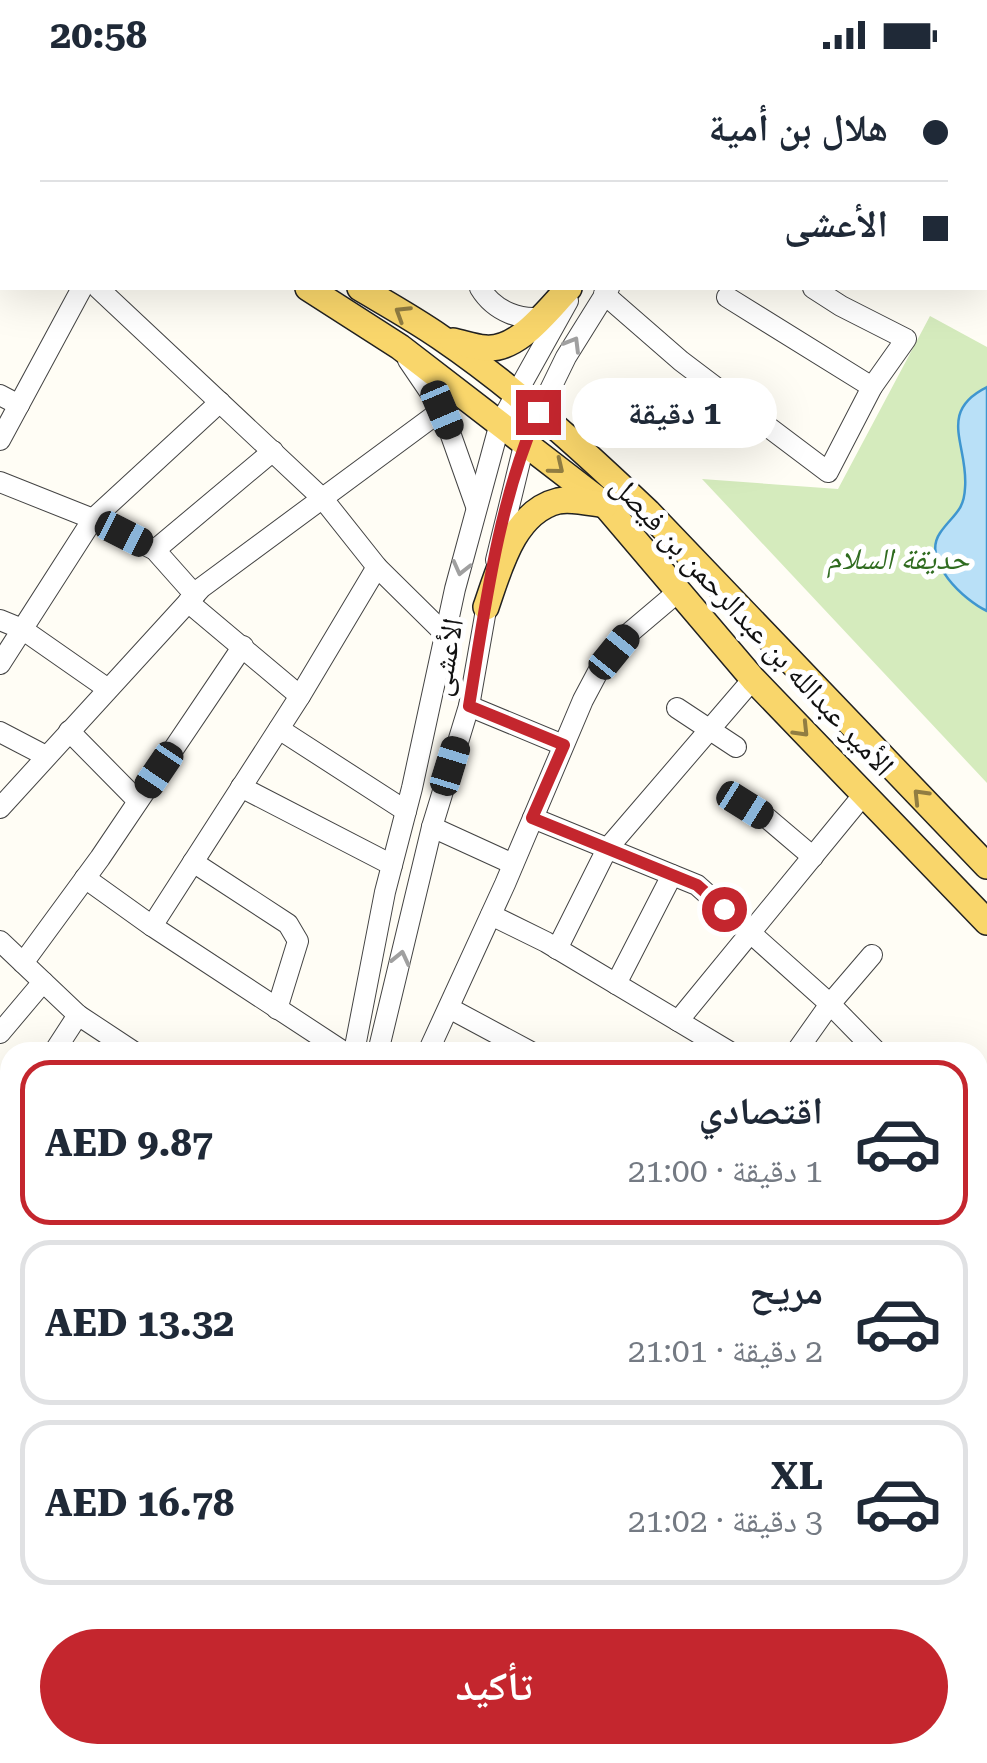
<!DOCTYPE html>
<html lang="ar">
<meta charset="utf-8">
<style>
body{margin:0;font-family:"Roboto Serif","Noto Naskh Arabic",serif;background:#f6f6f7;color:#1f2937;direction:rtl;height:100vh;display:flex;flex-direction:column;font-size:38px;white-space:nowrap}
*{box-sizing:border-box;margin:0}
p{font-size:32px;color:#747a83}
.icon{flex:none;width:55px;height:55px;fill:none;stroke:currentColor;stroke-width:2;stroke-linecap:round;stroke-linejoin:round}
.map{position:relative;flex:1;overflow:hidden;direction:ltr}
.sheet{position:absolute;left:0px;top:972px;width:988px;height:722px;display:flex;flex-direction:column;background:#fff;border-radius:30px 30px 0 0;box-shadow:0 10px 40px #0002;direction:rtl}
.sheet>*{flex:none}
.hud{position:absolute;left:0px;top:0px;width:988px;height:220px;box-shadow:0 10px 40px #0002;direction:rtl;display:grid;align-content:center;height:220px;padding:0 40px;background:#fff}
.end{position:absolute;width:45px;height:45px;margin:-22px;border:12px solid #c4262e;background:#fff;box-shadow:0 0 0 5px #fff}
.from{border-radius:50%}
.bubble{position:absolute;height:70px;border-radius:35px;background:#fff;box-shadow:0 10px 40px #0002;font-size:32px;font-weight:700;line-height:70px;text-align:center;direction:rtl}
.car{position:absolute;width:30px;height:60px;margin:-30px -15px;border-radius:12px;box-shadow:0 0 8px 2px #0007;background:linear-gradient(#222 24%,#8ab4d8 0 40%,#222 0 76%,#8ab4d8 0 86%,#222 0)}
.hud b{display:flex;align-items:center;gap:35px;height:95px;font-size:38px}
.hud b+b{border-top:2px solid #e0e1e3}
.hud i{width:25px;height:25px;background:#1f2937}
ul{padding:18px 0 0;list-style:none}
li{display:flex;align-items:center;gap:30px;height:165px;margin:0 20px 15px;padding:0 20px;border:5px solid #e0e1e3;border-radius:30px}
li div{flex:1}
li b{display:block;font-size:38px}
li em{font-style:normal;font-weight:700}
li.on{border-color:#c4262e}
li>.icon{width:90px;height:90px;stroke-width:1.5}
.primary-button{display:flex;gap:20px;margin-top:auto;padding:20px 40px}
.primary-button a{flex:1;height:115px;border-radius:60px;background:#c4262e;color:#fff;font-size:40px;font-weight:700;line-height:115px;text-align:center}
.status{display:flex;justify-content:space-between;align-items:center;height:70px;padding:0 50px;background:#fff;direction:ltr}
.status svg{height:28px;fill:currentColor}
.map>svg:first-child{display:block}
</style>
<div class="status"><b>20:58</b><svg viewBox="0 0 49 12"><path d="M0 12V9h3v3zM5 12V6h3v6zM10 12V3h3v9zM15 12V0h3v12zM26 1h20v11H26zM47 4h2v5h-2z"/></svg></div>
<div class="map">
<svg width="987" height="1693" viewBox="0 0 987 1693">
<rect width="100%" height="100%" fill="#fffdf5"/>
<polygon fill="#d5ebbd" points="930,246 987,277 987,713 702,409 838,419"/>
<path fill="#b9e0f7" stroke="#3f96cf" stroke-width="2.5" d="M987,317V541C965,531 921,491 940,463C952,445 964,442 965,418C969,376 936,342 987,317Z"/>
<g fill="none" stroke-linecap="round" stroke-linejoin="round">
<defs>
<g id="minor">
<polyline points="560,0 564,2"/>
<polyline points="72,2 74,0"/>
<polyline points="151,2 153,0"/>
<polyline points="247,2 248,0"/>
<polyline points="361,2 363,0"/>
<polyline points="494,2 496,0"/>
<polyline points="578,2 580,0"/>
<polyline points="721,2 729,0"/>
<polyline points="801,2 804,0"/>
<polyline points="833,2 836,0"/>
<polyline points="98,218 323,429 377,497 445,564"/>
<path d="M480,218C494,241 522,253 549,246"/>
<polyline points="604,224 681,291 828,402 872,317 906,269 841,236 813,218"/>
<polyline points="727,227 872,317"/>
<polyline points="408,290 442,340 476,436"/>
<polyline points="0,325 19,335"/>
<polyline points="0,370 82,218"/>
<polyline points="0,412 93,449 155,480 195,525"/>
<polyline points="155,480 273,381"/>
<polyline points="496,490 525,371 566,287 609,218"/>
<polyline points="188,532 300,626"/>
<polyline points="0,550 22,559 108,619"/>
<polyline points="0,594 93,449 220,332"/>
<polyline points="469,636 563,675"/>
<polyline points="677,638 736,677"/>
<polyline points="279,659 406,741"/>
<polyline points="69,661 138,731"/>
<polyline points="0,662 46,686"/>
<polyline points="241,717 392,795"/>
<polyline points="745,735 767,748 813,787"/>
<polyline points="0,738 201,518 442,340"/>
<polyline points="533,748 697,815 830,934 877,982"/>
<polyline points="432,757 513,794"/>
<polyline points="193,792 288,854 298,871 277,939"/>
<polyline points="85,808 152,856 344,982"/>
<polyline points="491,845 546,872 730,982"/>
<polyline points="152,856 300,626 377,497"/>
<polyline points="0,871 78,945 134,982"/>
<polyline points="557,879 607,779 753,609"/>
<polyline points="23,893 100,788 243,576"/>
<polyline points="616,914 672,805"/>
<polyline points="449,938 531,982"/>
<polyline points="678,951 864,724"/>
<polyline points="0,963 43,912"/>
<polyline points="54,982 78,945"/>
<polyline points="354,982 385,822 412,718 455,519 500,353 568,231"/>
<polyline points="378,982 432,757 469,636 489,523"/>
<polyline points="428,982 505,814 583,630 600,598 627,565 679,521"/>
<polyline points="796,982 830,934 872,885"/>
<polyline points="0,1066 10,1050"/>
<polyline points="0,1090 10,1099"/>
<polyline points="978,1090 987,1095"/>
<polyline points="0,1205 10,1210"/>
<polyline points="978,1215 987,1204"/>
<polyline points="978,1335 987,1320"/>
<polyline points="978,1358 987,1365"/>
<polyline points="978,1484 983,1472"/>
<polyline points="0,1517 10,1520"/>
<polyline points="0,1557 10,1561"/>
<polyline points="978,1635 987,1640"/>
<polyline points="0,1655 10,1660"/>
<polyline points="59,1685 75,1693"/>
<polyline points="484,1685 495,1693"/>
<polyline points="222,1693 224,1685"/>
<polyline points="748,1693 752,1685"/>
</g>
<g id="major">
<polyline points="38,0 42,2"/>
<polyline points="0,11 2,13"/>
<polyline points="308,218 400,277 605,435 753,609 987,852"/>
<path d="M360,218C387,234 414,249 440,267C515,318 583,380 648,442L987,796"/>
<path d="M453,271C463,273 474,277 485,278C519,281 548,239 569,218"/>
<path d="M486,537C499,500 513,442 558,431C572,428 591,433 605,435"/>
<polyline points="0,1337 10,1341"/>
<polyline points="0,1385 10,1389"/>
<polyline points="780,1685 798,1693"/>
<polyline points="891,1685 909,1693"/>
</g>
</defs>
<use href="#minor" stroke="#444" stroke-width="22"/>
<use href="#major" stroke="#222" stroke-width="28"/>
<use href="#minor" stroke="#fff" stroke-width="20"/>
<use href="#major" stroke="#f9d66b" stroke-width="25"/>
</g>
<defs><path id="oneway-chevron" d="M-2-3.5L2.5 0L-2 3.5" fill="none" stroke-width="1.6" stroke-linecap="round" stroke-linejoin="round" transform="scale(2.5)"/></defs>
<g stroke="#917d42">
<use href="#oneway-chevron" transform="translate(402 243) rotate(-148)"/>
<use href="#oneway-chevron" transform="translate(557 397) rotate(39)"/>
<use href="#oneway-chevron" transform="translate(802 660) rotate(46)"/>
<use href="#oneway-chevron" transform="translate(920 726) rotate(-134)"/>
</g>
<g stroke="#a0a0a0">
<use href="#oneway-chevron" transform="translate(573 274) rotate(-59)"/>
<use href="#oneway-chevron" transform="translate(461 498) rotate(104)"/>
<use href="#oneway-chevron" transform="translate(401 888) rotate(-77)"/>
</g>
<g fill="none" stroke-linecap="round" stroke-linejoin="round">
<path stroke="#c4262e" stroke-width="12" d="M538,342C498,433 485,538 469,636L564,675L532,748L697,815L724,839"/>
</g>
<g text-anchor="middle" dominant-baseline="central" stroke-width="10" stroke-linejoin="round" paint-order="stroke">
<g font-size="30" font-style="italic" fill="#2f6b1f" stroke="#fff">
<text x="898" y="488">حديقة السلام</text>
</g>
<g font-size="30" fill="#111" stroke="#fff">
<text transform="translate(753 555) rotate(47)">الأمير عبدالله بن عبدالرحمن بن فيصل</text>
<text transform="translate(446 587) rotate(-80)">الأعشى</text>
</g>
</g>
</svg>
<i class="end from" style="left:724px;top:839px"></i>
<i class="end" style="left:538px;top:342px"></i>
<div class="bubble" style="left:572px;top:308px;width:205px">1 دقيقة</div>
<i class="car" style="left:442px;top:340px;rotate:157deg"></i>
<i class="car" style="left:124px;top:464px;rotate:117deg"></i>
<i class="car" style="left:614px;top:582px;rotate:39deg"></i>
<i class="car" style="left:450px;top:696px;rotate:17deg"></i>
<i class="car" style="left:159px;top:700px;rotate:214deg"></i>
<i class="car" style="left:745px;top:735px;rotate:122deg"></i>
<div class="hud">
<b><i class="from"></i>هلال بن أمية</b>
<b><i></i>الأعشى</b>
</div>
<section class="sheet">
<ul>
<li class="on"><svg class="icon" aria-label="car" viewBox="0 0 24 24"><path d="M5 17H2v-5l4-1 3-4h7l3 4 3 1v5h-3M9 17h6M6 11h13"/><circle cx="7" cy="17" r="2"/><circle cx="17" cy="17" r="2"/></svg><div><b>اقتصادي</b><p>1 دقيقة · 21:00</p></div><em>AED 9.87</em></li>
<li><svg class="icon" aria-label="car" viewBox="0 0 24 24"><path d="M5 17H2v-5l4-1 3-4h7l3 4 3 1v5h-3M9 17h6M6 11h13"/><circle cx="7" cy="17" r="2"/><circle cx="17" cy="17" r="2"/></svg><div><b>مريح</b><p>2 دقيقة · 21:01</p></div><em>AED 13.32</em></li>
<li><svg class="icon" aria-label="car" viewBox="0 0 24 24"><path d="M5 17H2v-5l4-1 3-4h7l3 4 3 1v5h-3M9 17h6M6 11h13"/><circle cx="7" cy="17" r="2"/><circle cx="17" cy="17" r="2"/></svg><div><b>XL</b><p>3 دقيقة · 21:02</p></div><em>AED 16.78</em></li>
</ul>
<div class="primary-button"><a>تأكيد</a></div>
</section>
</div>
